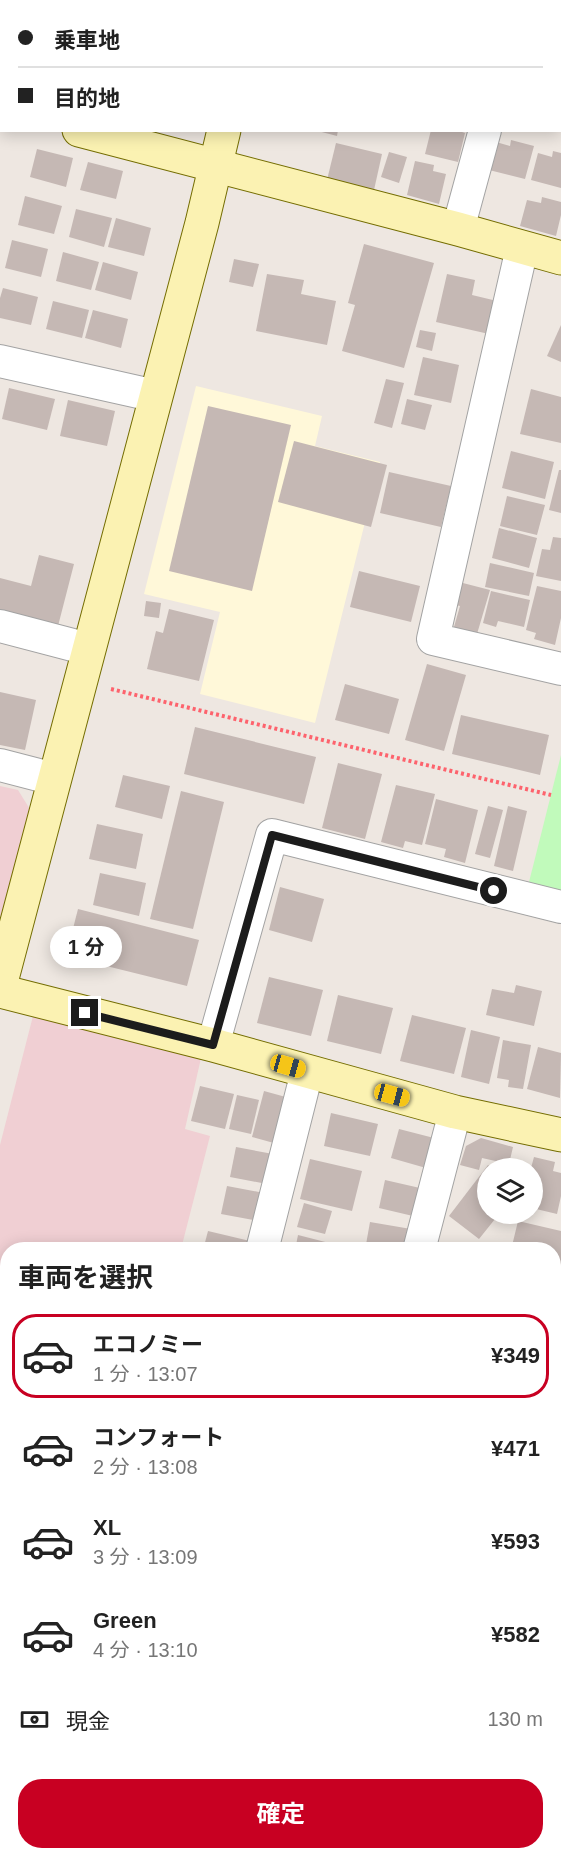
<!DOCTYPE html>
<html lang="ja">
<meta charset="utf-8">
<style>
body{margin:0;font-family:Helvetica,"Noto Sans JP",sans-serif;background:#f2f2f2;color:#222;height:100vh;display:flex;flex-direction:column;font-size:22px;white-space:nowrap}
*{box-sizing:border-box;margin:0}
p{font-size:20px;color:#767676}
.icon{flex:none;width:33px;height:33px;fill:none;stroke:currentColor;stroke-width:2;stroke-linecap:round;stroke-linejoin:round}
.map{position:relative;flex:1;overflow:hidden}
.sheet{position:absolute;left:0px;top:1242px;width:561px;height:618px;display:flex;flex-direction:column;background:#fff;border-radius:24px 24px 0 0;box-shadow:0 3px 15px #0003}
.sheet>*{flex:none}
.top-card{position:absolute;left:0px;top:0px;width:561px;height:132px;box-shadow:0 3px 15px #0003;display:grid;align-content:center;height:132px;padding:0 18px;background:#fff}
.controls{position:absolute;left:477px;top:1158px;display:grid;gap:12px}
.controls a{display:grid;place-items:center;width:66px;height:66px;border-radius:50%;background:#fff;box-shadow:0 3px 15px #0003;font-size:30px}
.end{position:absolute;width:27px;height:27px;margin:-14px;border:8px solid #1c1c1c;background:#fff;box-shadow:0 0 0 3px #fff}
.from{border-radius:50%}
.bubble{position:absolute;height:42px;border-radius:21px;background:#fff;box-shadow:0 3px 15px #0003;font-size:20px;font-weight:700;line-height:42px;text-align:center}
.car{position:absolute;width:18px;height:36px;margin:-18px -9px;border-radius:8px;box-shadow:0 0 4px 2px #0007;background:linear-gradient(#f5c518 24%,#345 0 40%,#f5c518 0 76%,#345 0 86%,#f5c518 0)}
.top-card b{display:flex;align-items:center;gap:21px;height:57px;font-size:22px}
.top-card b+b{border-top:2px solid #e0e0e0}
.top-card i{width:15px;height:15px;background:#222}
ul{padding:0;list-style:none}
li{display:flex;align-items:center;gap:18px;height:84px;margin:0 12px 9px;padding:0 6px;border:3px solid transparent;border-radius:24px}
li div{flex:1}
li b{display:block;font-size:22px}
li em{font-style:normal;font-weight:700}
li.selected{border-color:#c80022}
li>.icon{width:54px;height:54px;stroke-width:1.5}
h2{padding:0 18px;font-size:27px;line-height:72px}
.pay{display:flex;align-items:center;gap:15px;height:66px;padding:0 18px;font-size:22px}
.pay p{margin-inline-start:auto}
.action{display:flex;gap:12px;margin-top:auto;padding:12px 18px}
.action a{flex:1;height:69px;border-radius:24px;background:#c80022;color:#fff;font-size:24px;font-weight:700;line-height:69px;text-align:center}
.map>svg:first-child{display:block}
</style>
<div class="map">
<svg width="561" height="1860" viewBox="0 0 561 1860">
<rect width="100%" height="100%" fill="#eee7e1"/>
<g fill="#f0cfd3">
<polygon points="0,786 18,790 31,811 0,918"/>
<polygon points="34,1012 201,1058 185,1129 210,1136 181,1249 8,1250 7,1527 0,1526 0,1145"/>
</g>
<polygon fill="#fff8d9" points="196,386 322,416 315,446 380,462 315,723 200,694 220,612 144,594"/>
<polygon fill="#c1fabb" points="561,755 561,893 528,886"/>
<g fill="#c5b8b4">
<polygon points="314,130 338,130 337,136"/>
<polygon points="431,130 456,130 465,133 458,162 425,154"/>
<polygon points="511,140 534,146 525,179 489,170 496,142 510,146"/>
<polygon points="336,143 382,154 374,190 327,180"/>
<polygon points="37,149 73,158 66,187 30,177"/>
<polygon points="553,151 561,153 561,188 531,180 538,153 552,157"/>
<polygon points="389,152 407,157 399,183 381,177"/>
<polygon points="415,161 434,165 433,171 446,174 439,204 407,195"/>
<polygon points="88,162 123,171 116,199 80,190"/>
<polygon points="25,196 62,206 54,234 18,225"/>
<polygon points="542,197 561,202 561,215 556,236 520,226 527,200 541,203"/>
<polygon points="76,209 112,218 104,247 69,237"/>
<polygon points="116,218 151,228 144,256 108,247"/>
<polygon points="12,240 48,249 41,277 5,268"/>
<polygon points="364,244 434,263 404,368 342,351 355,305 348,303"/>
<polygon points="63,252 99,262 91,290 56,281"/>
<polygon points="234,259 259,264 253,287 229,282"/>
<polygon points="103,262 138,272 131,300 95,290"/>
<polygon points="267,274 304,280 301,294 336,301 327,345 256,331"/>
<polygon points="447,274 475,280 472,295 497,301 489,334 436,322"/>
<polygon points="3,288 38,297 31,325 0,318 0,298"/>
<polygon points="53,301 89,310 82,338 46,329"/>
<polygon points="93,310 128,319 121,348 85,338"/>
<polygon points="561,325 561,362 547,356"/>
<polygon points="420,330 436,333 432,351 416,347"/>
<polygon points="423,357 459,365 451,403 414,395"/>
<polygon points="386,379 404,383 392,428 374,423"/>
<polygon points="9,388 55,399 47,430 2,419"/>
<polygon points="531,389 561,397 561,443 520,434"/>
<polygon points="407,399 432,405 425,430 401,424"/>
<polygon points="68,400 115,411 107,446 60,436"/>
<polygon points="208,406 291,425 252,591 169,571"/>
<polygon points="294,441 387,465 371,527 278,502"/>
<polygon points="511,451 554,462 545,499 502,488"/>
<polygon points="559,470 561,470 561,513 549,510"/>
<polygon points="389,472 451,486 441,527 380,513"/>
<polygon points="507,496 545,505 537,535 500,526"/>
<polygon points="499,528 537,538 529,568 492,558"/>
<polygon points="553,537 561,538 561,581 536,576 542,549 550,550"/>
<polygon points="39,555 74,564 58,626 0,611 0,578 31,586"/>
<polygon points="490,563 534,573 529,596 485,587"/>
<polygon points="359,571 420,586 411,622 350,607"/>
<polygon points="459,582 490,590 477,634 454,627 460,606 452,604"/>
<polygon points="537,586 561,591 561,618 555,645 534,639 536,633 526,630"/>
<polygon points="491,591 530,600 524,627 498,621 496,627 483,623"/>
<polygon points="146,601 161,603 159,618 144,616"/>
<polygon points="169,609 214,620 199,681 147,669 156,631 163,633"/>
<polygon points="427,664 466,675 444,751 405,740"/>
<polygon points="345,684 399,699 389,734 335,720"/>
<polygon points="0,692 36,700 25,750 0,745"/>
<polygon points="461,715 549,735 540,775 452,754"/>
<polygon points="195,727 316,757 304,804 184,774"/>
<polygon points="338,763 382,774 365,839 322,828"/>
<polygon points="123,775 170,786 162,819 115,807"/>
<polygon points="396,785 435,794 422,845 405,841 403,848 381,842"/>
<polygon points="181,791 224,802 193,929 150,919"/>
<polygon points="436,799 478,810 465,863 444,857 446,849 425,844"/>
<polygon points="488,806 503,810 490,858 475,854"/>
<polygon points="508,806 527,811 513,871 494,866"/>
<polygon points="97,824 143,834 136,869 89,859"/>
<polygon points="100,873 146,883 139,916 93,905"/>
<polygon points="280,887 324,899 312,942 269,930"/>
<polygon points="78,909 199,940 187,986 66,956"/>
<polygon points="269,977 323,990 311,1036 257,1023"/>
<polygon points="516,985 542,991 534,1026 486,1015 492,989 514,993"/>
<polygon points="338,995 393,1008 381,1054 327,1041"/>
<polygon points="412,1015 466,1028 454,1074 400,1061"/>
<polygon points="471,1030 500,1037 489,1084 461,1077"/>
<polygon points="503,1040 531,1045 523,1089 508,1087 509,1080 497,1078"/>
<polygon points="538,1047 561,1053 560,1098 527,1089"/>
<polygon points="200,1086 234,1094 225,1129 191,1121"/>
<polygon points="264,1091 293,1099 281,1145 252,1137"/>
<polygon points="237,1095 259,1100 251,1134 229,1129"/>
<polygon points="331,1113 378,1124 370,1156 324,1146"/>
<polygon points="399,1129 434,1138 426,1168 391,1158"/>
<polygon points="481,1138 513,1147 509,1164 482,1158 479,1170 460,1165 466,1146"/>
<polygon points="236,1147 273,1154 267,1184 230,1177"/>
<polygon points="534,1157 555,1162 553,1171 561,1173 561,1196 557,1214 532,1208 531,1168"/>
<polygon points="310,1159 362,1171 352,1211 300,1199"/>
<polygon points="488,1165 492,1168 488,1168 488,1214 499,1214 479,1239 449,1216"/>
<polygon points="385,1180 420,1188 413,1216 379,1208"/>
<polygon points="227,1186 264,1193 259,1221 221,1214"/>
<polygon points="304,1203 332,1211 325,1234 297,1227"/>
<polygon points="518,1221 561,1231 561,1264 554,1262 554,1250 511,1250"/>
<polygon points="370,1222 411,1229 407,1250 365,1250"/>
<polygon points="208,1231 250,1241 248,1250 203,1250"/>
<polygon points="298,1235 341,1246 340,1250 295,1250"/>
<polygon points="0,1352 8,1354 8,1522 0,1520"/>
<polygon points="554,1368 559,1369 554,1388"/>
<polygon points="554,1592 561,1593 561,1623 554,1622"/>
<polygon points="8,1615 8,1671 0,1672 0,1616"/>
<polygon points="8,1676 8,1726 7,1726 3,1712 0,1712 0,1678"/>
<polygon points="554,1676 561,1678 561,1720 554,1718"/>
<polygon points="554,1750 561,1751 561,1851 559,1860 479,1860 481,1852 554,1852"/>
<polygon points="7,1777 8,1777 8,1796 2,1795"/>
<polygon points="267,1852 274,1852 298,1858 297,1860 265,1860"/>
<polygon points="308,1852 352,1852 350,1860 306,1860"/>
</g>
<g fill="none" stroke-linecap="round" stroke-linejoin="round">
<defs>
<g id="street">
<polyline points="519,2 520,0"/>
<polyline points="560,37 561,37"/>
<polyline points="458,229 485,130"/>
<polyline points="522,248 433,639 561,669"/>
<polyline points="0,361 156,396"/>
<polyline points="0,626 88,649"/>
<polyline points="0,765 54,779"/>
<polyline points="213,1045 272,835 561,907"/>
<polyline points="262,1250 307,1072"/>
<polyline points="419,1250 455,1112"/>
<polyline points="554,1467 561,1438"/>
<polyline points="456,1860 458,1852"/>
</g>
<g id="secondary">
<polyline points="256,2 256,0"/>
<polyline points="0,111 2,111"/>
<polyline points="79,130 458,229 561,258"/>
<polyline points="0,986 202,223 224,130"/>
<polyline points="0,991 213,1045 455,1112 561,1135"/>
<polyline points="0,1851 35,1860"/>
</g>
</defs>
<use href="#street" stroke="#a3a3a3" stroke-width="34"/>
<use href="#secondary" stroke="#746d02" stroke-width="35"/>
<polyline stroke="#fd636d" stroke-width="4" stroke-dasharray="3 3" stroke-linecap="butt" points="111,689 551,795"/>
<use href="#street" stroke="#fff" stroke-width="32"/>
<use href="#secondary" stroke="#fbf2b2" stroke-width="33"/>
</g>
<g fill="none" stroke-linecap="round" stroke-linejoin="round">
<polyline stroke="#1c1c1c" stroke-width="8" points="85,1013 213,1045 272,835 494,891"/>
</g>
</svg>
<div class="controls">
<a><svg class="icon" aria-label="layers" viewBox="0 0 24 24"><path d="M12 4l9 5-9 5-9-5zM3 14l9 5 9-5"/></svg></a>
</div>
<i class="end from" style="left:494px;top:891px"></i>
<i class="end" style="left:85px;top:1013px"></i>
<div class="bubble" style="left:50px;top:926px;width:72px">1 分</div>
<i class="car" style="left:288px;top:1066px;rotate:106deg"></i>
<i class="car" style="left:392px;top:1095px;rotate:105deg"></i>
<div class="top-card">
<b><i class="from"></i>乗車地</b>
<b><i></i>目的地</b>
</div>
<section class="sheet">
<h2>車両を選択</h2>
<ul>
<li class="selected"><svg class="icon" aria-label="car" viewBox="0 0 24 24"><path d="M5 17H2v-5l4-1 3-4h7l3 4 3 1v5h-3M9 17h6M6 11h13"/><circle cx="7" cy="17" r="2"/><circle cx="17" cy="17" r="2"/></svg><div><b>エコノミー</b><p>1 分 · 13:07</p></div><em>¥349</em></li>
<li><svg class="icon" aria-label="car" viewBox="0 0 24 24"><path d="M5 17H2v-5l4-1 3-4h7l3 4 3 1v5h-3M9 17h6M6 11h13"/><circle cx="7" cy="17" r="2"/><circle cx="17" cy="17" r="2"/></svg><div><b>コンフォート</b><p>2 分 · 13:08</p></div><em>¥471</em></li>
<li><svg class="icon" aria-label="car" viewBox="0 0 24 24"><path d="M5 17H2v-5l4-1 3-4h7l3 4 3 1v5h-3M9 17h6M6 11h13"/><circle cx="7" cy="17" r="2"/><circle cx="17" cy="17" r="2"/></svg><div><b>XL</b><p>3 分 · 13:09</p></div><em>¥593</em></li>
<li><svg class="icon" aria-label="car" viewBox="0 0 24 24"><path d="M5 17H2v-5l4-1 3-4h7l3 4 3 1v5h-3M9 17h6M6 11h13"/><circle cx="7" cy="17" r="2"/><circle cx="17" cy="17" r="2"/></svg><div><b>Green</b><p>4 分 · 13:10</p></div><em>¥582</em></li>
</ul>
<div class="pay"><svg class="icon" aria-label="cash" viewBox="0 0 24 24"><path d="M3 7h18v10H3z"/><circle cx="12" cy="12" r="2"/></svg>現金<p>130 m</p></div>
<div class="action"><a>確定</a></div>
</section>
</div>
